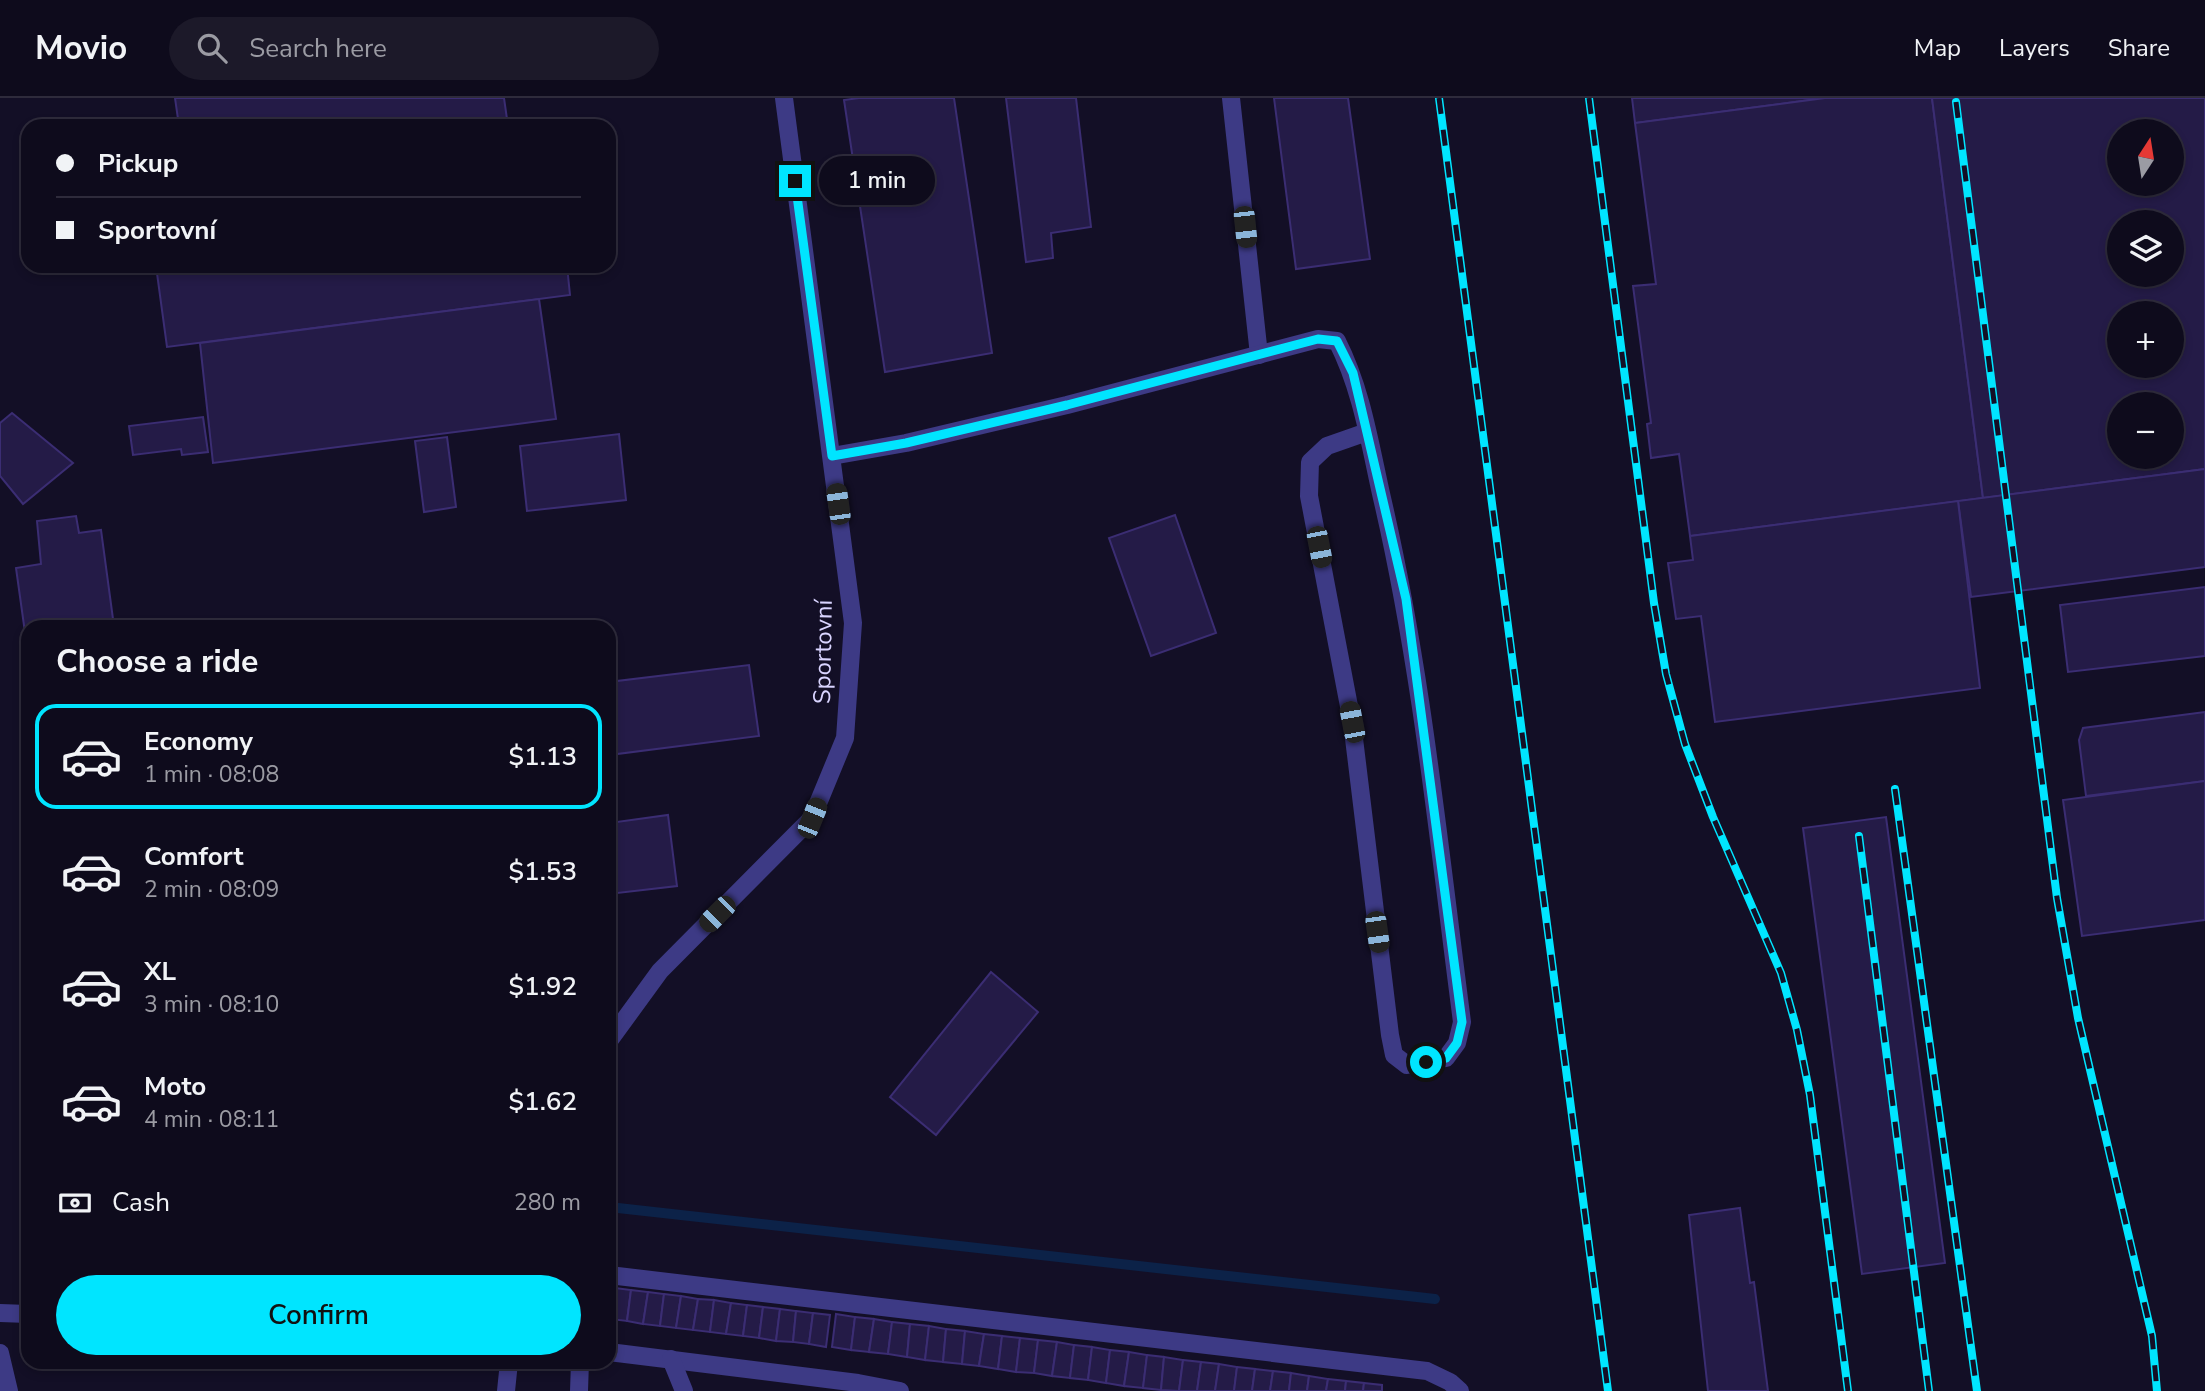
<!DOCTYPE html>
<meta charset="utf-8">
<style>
body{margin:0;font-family:"Nunito Sans",sans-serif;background:#1c1929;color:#f1f3f6;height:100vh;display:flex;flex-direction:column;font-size:26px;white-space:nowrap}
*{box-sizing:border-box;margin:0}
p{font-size:23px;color:#9b9ba3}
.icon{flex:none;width:38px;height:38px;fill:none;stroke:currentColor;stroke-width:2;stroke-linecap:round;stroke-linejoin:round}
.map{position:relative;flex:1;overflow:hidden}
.drawer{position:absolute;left:21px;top:522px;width:595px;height:749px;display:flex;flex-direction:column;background:#0e0b1c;border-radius:21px;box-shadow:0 4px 10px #0003,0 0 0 2px #2e2b3b}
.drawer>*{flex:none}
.guide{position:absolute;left:21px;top:21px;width:595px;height:154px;border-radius:21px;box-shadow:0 4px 10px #0003,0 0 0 2px #2e2b3b;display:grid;align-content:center;height:154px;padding:0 35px;background:#0e0b1c}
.needle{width:46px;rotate:12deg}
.tools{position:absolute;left:2107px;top:21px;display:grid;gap:14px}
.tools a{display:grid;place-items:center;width:77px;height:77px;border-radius:50%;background:#0e0b1c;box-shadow:0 4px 10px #0003,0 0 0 2px #2e2b3b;font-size:35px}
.end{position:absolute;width:32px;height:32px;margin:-16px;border:9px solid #00e5ff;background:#111;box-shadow:0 0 0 4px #111}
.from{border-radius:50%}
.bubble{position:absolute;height:49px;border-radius:24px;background:#0e0b1c;box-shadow:0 4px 10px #0003,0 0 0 2px #2e2b3b;font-size:23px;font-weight:600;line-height:49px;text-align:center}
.car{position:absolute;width:21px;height:42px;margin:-21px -10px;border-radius:9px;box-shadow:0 0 5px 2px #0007;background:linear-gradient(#222 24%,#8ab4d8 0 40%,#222 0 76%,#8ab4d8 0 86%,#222 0)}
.guide b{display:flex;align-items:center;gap:24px;height:66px;font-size:26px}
.guide b+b{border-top:2px solid #2e2b3b}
.guide i{width:18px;height:18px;background:#f1f3f6}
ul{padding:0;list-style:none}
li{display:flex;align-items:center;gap:21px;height:105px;margin:0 14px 10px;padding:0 21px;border:4px solid transparent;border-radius:21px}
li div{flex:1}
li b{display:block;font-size:26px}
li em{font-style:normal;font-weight:600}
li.selected{border-color:#00e5ff}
li>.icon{width:63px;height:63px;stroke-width:1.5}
h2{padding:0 35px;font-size:32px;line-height:84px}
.pay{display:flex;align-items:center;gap:18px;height:77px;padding:0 35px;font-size:26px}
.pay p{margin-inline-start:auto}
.cta{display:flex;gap:14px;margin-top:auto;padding:14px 35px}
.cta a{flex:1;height:80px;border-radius:42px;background:#00e5ff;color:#111;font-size:28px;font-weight:600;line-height:80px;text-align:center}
header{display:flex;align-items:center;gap:42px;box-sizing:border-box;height:98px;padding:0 35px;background:#0e0b1c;border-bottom:2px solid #2e2b3b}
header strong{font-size:33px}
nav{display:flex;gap:38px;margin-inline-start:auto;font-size:24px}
.search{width:490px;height:63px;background:#1c1929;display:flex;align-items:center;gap:18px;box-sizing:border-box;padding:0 24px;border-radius:38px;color:#9b9ba3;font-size:26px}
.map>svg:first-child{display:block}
</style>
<header>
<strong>Movio</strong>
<div class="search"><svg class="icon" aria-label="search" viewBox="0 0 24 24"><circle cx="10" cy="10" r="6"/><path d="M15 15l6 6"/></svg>Search here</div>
<nav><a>Map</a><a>Layers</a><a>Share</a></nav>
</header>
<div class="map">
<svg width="2205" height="1293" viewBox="0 0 2205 1293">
<rect width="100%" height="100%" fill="#130f26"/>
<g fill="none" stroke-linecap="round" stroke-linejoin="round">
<polyline stroke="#0c2248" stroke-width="10" points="609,1109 1435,1201"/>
</g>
<g fill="#241b47" stroke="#3b2d73" stroke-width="2" fill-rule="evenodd">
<polygon points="175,0 504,0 508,28 179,28"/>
<polygon points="859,0 954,0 992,255 885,274 844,2"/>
<polygon points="1006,0 1076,0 1091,129 1051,135 1053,160 1026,164"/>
<polygon points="1274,0 1348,0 1370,161 1296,171"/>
<polygon points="1632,0 1825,0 1635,25"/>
<polygon points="1825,0 1932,0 1983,400 1690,438 1679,356 1651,360 1647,326 1651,325 1633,188 1656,186 1635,25"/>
<path d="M1932,0H2205V371L1983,400ZM2119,33H2172V86H2119ZM2119,124H2172V177H2119ZM2119,215H2172V268H2119ZM2119,306H2172V359H2119Z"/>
<polygon points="156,168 567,168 570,197 167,249"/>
<polygon points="539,201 556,321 213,365 200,245"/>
<polygon points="12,315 73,365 23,406 0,378 0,325"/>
<polygon points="203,319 208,354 182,357 181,351 133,357 129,328"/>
<polygon points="619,336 626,402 527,413 520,348"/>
<polygon points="447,339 456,409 424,414 415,343"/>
<polygon points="2205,371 2205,469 1971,499 1958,403"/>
<polygon points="1958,403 1980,590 1715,624 1701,518 1676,521 1668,465 1693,462 1690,438"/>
<polygon points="1175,417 1216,535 1151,558 1109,440"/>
<polygon points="76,418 79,435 101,432 113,521 65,528 28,528 28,556 16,470 41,466 37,423"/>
<polygon points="2205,489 2205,558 2068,574 2060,507"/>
<polygon points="749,567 759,638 609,657 609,584"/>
<polygon points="2205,614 2205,683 2086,698 2079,642 2083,630"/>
<polygon points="2205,683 2205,822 2082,838 2063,702"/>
<polygon points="668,717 677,788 609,796 609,725"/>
<polygon points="1886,719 1945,1165 1862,1176 1803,730"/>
<polygon points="991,874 1038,914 936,1037 890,999"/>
<polygon points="1740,1110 1750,1185 1754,1184 1768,1293 1708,1293 1689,1117"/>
<polygon points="615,1190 631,1192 627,1223 610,1221"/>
<polygon points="631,1192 648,1194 643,1226 627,1223"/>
<polygon points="648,1194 664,1196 660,1228 643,1226"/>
<polygon points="664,1196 681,1198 676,1230 660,1228"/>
<polygon points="681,1198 698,1201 693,1232 676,1230"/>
<polygon points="698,1201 714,1202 710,1234 693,1232"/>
<polygon points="714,1202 731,1205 726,1236 710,1234"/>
<polygon points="731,1205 747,1207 743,1238 726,1236"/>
<polygon points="747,1207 763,1209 759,1240 743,1238"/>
<polygon points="763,1209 780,1211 776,1243 759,1240"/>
<polygon points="780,1211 796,1213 793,1244 776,1243"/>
<polygon points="796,1213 813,1215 809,1246 793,1244"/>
<polygon points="813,1215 830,1217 826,1249 809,1246"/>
<polygon points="836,1216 855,1219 851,1252 832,1249"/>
<polygon points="855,1219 874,1221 869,1254 851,1252"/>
<polygon points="874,1221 892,1224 888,1256 869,1254"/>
<polygon points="892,1224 910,1226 907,1259 888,1256"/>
<polygon points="910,1226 929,1228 925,1262 907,1259"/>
<polygon points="929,1228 946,1231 943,1264 925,1262"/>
<polygon points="946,1231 965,1233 962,1266 943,1264"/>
<polygon points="965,1233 984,1236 979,1268 962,1266"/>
<polygon points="984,1236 1002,1238 998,1271 979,1268"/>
<polygon points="1002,1238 1020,1240 1016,1274 998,1271"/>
<polygon points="1020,1240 1038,1242 1034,1275 1016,1274"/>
<polygon points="1038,1242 1057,1244 1052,1278 1034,1275"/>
<polygon points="1057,1244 1074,1247 1070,1280 1052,1278"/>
<polygon points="1074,1247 1092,1249 1088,1282 1070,1280"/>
<polygon points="1092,1249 1110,1252 1106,1285 1088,1282"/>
<polygon points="1110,1252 1129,1254 1124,1288 1106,1285"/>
<polygon points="1129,1254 1147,1257 1143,1290 1124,1288"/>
<polygon points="1147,1257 1164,1259 1161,1292 1143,1290"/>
<polygon points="1164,1259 1183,1262 1179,1293 1161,1292"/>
<polygon points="1183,1262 1201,1264 1197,1293 1179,1293"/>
<polygon points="1201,1264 1219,1266 1215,1293 1197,1293"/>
<polygon points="1219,1266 1237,1269 1234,1293 1215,1293"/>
<polygon points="1237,1269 1255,1271 1252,1293 1234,1293"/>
<polygon points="1255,1271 1273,1273 1270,1293 1252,1293"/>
<polygon points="1273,1273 1291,1275 1289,1293 1270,1293"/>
<polygon points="1291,1275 1309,1278 1307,1293 1289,1293"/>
<polygon points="1309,1278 1328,1281 1326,1293 1307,1293"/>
<polygon points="1328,1281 1346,1283 1345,1293 1326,1293"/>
<polygon points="1346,1283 1364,1285 1363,1293 1345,1293"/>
<polygon points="1364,1285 1382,1287 1382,1293 1363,1293"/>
</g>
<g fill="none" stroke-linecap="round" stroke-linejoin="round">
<g stroke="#3d3a85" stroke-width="18">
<polyline points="1231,0 1259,257"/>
<path d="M832,358L906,345L1067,307L1318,241L1337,243C1362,292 1370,347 1382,400C1422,572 1439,749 1462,924L1457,945L1446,960L1407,967L1394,957L1390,937L1352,624L1309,398L1310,364L1327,348L1367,334"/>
<polyline points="609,1177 1427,1273 1450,1284 1460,1293"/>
<polyline points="609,1254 858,1285 900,1293"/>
<polyline points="671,1261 684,1293"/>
<polyline points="579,1293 580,1264"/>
</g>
<g stroke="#3d3a85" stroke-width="18">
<polyline points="609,943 660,873 812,720 845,640 853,525 784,0"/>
<polyline points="0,1215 28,1216"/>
<polyline points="0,1255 9,1293"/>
<polyline points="506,1293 509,1264"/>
</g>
<defs>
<g id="rail">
<polyline points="1439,0 1608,1293"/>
<polyline points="1589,0 1654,505 1666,576 1685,646 1713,719 1781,875 1797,932 1810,997 1848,1293"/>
<polyline points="1956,4 2057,800 2078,920 2152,1238 2157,1293"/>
<polyline points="1895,691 1977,1293"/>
<polyline points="1859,738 1929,1293"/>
</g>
</defs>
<use href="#rail" stroke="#00e5ff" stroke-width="8"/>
<use href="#rail" stroke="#130f26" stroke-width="5" stroke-dasharray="16" stroke-linecap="butt"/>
</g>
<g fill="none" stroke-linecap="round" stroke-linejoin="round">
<polyline stroke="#00e5ff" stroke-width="9" points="795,83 832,358 906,345 1067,307 1318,241 1337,243 1353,275 1406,501 1462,924 1457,945 1446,960 1426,964"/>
</g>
<g text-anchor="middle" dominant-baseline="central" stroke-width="5" stroke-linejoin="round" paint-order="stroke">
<g font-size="24" fill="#d9d4ff" stroke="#130f26">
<text transform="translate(823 554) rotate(-89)">Sportovní</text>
</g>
</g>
</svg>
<div class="tools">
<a><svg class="needle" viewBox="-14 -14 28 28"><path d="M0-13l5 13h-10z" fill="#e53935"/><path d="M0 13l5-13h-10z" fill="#9b9ba3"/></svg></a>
<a><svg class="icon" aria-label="layers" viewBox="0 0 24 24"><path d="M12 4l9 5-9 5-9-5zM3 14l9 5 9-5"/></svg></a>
<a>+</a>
<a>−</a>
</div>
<i class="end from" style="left:1426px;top:964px"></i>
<i class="end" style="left:795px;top:83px"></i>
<div class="bubble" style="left:819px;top:58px;width:116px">1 min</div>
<i class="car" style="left:1245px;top:129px;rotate:174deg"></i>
<i class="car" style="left:838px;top:406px;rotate:352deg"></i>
<i class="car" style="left:1319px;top:449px;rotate:169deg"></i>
<i class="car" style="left:1352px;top:624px;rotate:349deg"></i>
<i class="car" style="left:812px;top:720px;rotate:22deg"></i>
<i class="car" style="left:717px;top:816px;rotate:225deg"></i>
<i class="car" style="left:1377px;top:834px;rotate:172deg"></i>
<div class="guide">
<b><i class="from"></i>Pickup</b>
<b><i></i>Sportovní</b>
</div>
<section class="drawer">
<h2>Choose a ride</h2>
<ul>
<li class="selected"><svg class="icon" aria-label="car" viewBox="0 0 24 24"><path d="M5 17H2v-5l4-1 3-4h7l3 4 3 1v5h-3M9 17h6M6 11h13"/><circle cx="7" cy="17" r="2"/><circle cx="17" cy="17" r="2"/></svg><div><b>Economy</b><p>1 min · 08:08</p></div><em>$1.13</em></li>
<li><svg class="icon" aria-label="car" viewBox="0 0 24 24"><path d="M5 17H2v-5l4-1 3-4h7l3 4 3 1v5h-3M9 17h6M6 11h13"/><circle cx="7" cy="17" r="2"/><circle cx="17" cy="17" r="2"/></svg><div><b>Comfort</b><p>2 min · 08:09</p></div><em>$1.53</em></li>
<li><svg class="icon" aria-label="car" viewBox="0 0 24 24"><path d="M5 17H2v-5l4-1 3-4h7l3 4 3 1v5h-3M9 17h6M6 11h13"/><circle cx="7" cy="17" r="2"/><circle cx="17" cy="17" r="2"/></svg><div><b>XL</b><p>3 min · 08:10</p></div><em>$1.92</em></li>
<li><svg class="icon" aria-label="car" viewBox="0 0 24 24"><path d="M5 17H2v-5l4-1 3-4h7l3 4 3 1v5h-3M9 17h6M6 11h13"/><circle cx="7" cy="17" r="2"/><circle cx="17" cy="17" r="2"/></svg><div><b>Moto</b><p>4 min · 08:11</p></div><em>$1.62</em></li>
</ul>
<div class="pay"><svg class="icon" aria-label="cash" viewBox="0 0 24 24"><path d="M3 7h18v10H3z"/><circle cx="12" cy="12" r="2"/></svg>Cash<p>280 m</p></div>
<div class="cta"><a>Confirm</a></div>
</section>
</div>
